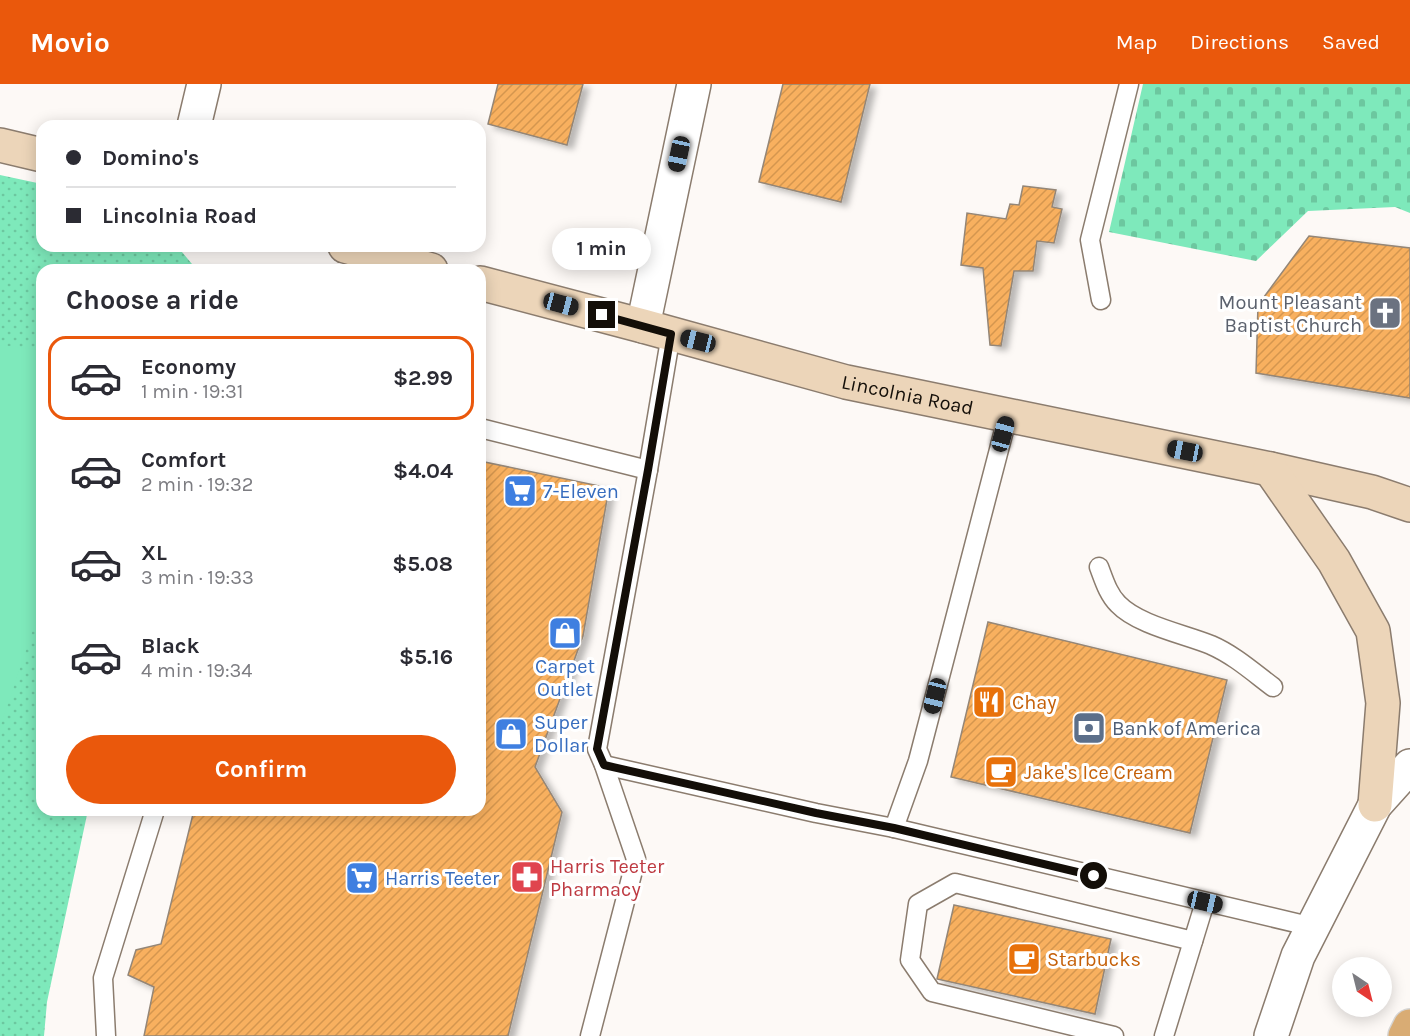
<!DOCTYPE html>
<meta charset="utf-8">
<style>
body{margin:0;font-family:Karla,sans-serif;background:#f7f7f7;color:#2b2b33;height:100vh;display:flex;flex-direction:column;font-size:22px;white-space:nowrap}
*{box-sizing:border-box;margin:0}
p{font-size:20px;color:#7c7c81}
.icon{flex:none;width:33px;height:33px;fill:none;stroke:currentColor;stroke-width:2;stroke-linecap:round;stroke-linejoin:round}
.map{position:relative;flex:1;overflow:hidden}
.details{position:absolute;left:36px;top:180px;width:450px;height:552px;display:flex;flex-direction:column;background:#fff;border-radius:18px;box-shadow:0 3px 15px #0003}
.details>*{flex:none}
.hud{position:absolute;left:36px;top:36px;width:450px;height:132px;border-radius:18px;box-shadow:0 3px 15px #0003;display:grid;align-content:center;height:132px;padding:0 30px;background:#fff}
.needle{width:39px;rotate:145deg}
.tools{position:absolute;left:1332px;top:873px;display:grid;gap:12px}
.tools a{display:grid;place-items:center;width:60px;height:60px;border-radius:50%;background:#fff;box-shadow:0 3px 15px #0003;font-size:30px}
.end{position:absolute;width:27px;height:27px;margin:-14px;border:8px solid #130e08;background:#fff;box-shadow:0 0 0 3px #fff}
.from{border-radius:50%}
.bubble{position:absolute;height:42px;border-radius:21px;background:#fff;box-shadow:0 3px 15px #0003;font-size:20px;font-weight:700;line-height:42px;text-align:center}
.car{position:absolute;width:18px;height:36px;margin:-18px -9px;border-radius:8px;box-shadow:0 0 4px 2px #0007;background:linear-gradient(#222 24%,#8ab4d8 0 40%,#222 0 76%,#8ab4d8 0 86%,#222 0)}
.hud b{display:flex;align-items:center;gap:21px;height:57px;font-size:22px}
.hud b+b{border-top:2px solid #e1e1e2}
.hud i{width:15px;height:15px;background:#2b2b33}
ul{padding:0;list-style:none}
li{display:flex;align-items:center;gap:18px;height:84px;margin:0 12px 9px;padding:0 18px;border:3px solid transparent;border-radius:18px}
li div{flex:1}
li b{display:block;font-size:22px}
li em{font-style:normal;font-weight:700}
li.active{border-color:#ea580c}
li>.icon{width:54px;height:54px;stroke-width:1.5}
h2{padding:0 30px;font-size:27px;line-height:72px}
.button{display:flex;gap:12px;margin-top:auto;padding:12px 30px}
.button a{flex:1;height:69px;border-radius:36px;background:#ea580c;color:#fff;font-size:24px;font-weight:700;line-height:69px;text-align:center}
header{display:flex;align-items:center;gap:36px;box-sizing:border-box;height:84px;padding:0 30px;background:#ea580c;color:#fff}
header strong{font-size:28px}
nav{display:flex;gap:33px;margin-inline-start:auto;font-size:21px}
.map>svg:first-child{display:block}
</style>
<header>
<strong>Movio</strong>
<nav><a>Map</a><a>Directions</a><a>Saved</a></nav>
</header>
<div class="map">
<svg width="1410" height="952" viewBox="0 0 1410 952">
<defs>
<pattern id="grass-dots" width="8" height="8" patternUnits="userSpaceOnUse" patternTransform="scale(1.5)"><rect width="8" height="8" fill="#7ee9bb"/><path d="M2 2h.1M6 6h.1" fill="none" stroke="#6cc79f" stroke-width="1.8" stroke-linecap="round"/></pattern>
<pattern id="cemetery-stones" width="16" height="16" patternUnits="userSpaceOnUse" patternTransform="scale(1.5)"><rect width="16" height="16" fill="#7ee9bb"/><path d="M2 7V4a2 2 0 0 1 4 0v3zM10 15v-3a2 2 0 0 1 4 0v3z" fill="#6cc79f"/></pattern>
<pattern id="building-hatch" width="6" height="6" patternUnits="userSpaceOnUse" patternTransform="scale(1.5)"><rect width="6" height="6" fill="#f8b05e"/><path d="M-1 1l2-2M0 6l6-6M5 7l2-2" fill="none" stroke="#d49650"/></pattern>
<filter id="shadow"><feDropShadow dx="6" dy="4" stdDeviation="3" flood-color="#0004"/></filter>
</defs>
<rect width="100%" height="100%" fill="#fdf9f6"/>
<polygon fill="url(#grass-dots)" points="0,91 42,100 42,162 177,162 197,186 42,186 42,726 88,726 47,918 44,952 0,952"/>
<polygon fill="url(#cemetery-stones)" points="1143,0 1410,0 1410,129 1395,123 1308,127 1256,177 1109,148"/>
<polygon fill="#7ee9bb" points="0,261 34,265 42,268 42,519 0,643"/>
<g fill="url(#building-hatch)" stroke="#948677" stroke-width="1.5" filter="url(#shadow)">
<polygon points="498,0 583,0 567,61 488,40"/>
<polygon points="783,0 870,0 841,118 759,98"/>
<polygon points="1023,102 1056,106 1052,123 1062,125 1054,159 1037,157 1033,187 1014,187 1001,262 990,261 983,184 961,181 967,129 1006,135 1010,120 1019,121"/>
<polygon points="1309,152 1410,164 1410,314 1256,289 1258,221"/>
<polygon points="480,377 609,404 583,552 535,683 562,728 508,952 144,952 154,903 128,891 136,866 161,860 194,726 480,726"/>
<polygon points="988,538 1227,596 1190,749 951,693"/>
<polygon points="954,821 1111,855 1095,930 937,895"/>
</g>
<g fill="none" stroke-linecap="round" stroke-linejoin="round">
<defs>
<g id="service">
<polyline points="1101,216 1090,156 1129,0"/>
<polyline points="480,344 648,386"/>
<path d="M1099,483C1104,496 1108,510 1118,520C1138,541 1184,550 1211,561C1234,571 1253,588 1273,603"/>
<polyline points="604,681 816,729 894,744 1313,843"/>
<polyline points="894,744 918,677 1008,331"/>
<polyline points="106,952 103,894 155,726"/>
<polyline points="590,952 636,775 604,681 597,665 648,386 671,250"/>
<polyline points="1114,952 932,908 910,876 918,820 955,799 1193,857"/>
<polyline points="1164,952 1205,818"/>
</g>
<g id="minor">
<polyline points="194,42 204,0"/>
<polyline points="643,242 694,0"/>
<polyline points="1271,952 1298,872 1375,721 1410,682"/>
</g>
<g id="secondary">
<polyline points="0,61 42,71"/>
<polyline points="345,162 431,186"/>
<path id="s1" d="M480,199L643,242L846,298L1270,385L1372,408L1410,421"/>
<polyline points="1270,385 1334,477 1373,547 1383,619 1375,721"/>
</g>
<polyline id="primary" points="1405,952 1410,942"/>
</defs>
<use href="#service" stroke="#8b7c6e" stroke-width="21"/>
<use href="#minor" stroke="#8b7c6e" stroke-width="36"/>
<use href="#secondary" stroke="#8b7c6e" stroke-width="36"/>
<use href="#primary" stroke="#d5d4d3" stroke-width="36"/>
<use href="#service" stroke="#fff" stroke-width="18"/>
<use href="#minor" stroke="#fff" stroke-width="33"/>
<use href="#secondary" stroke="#ecd5b9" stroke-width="33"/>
<use href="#primary" stroke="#d9ac74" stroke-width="33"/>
</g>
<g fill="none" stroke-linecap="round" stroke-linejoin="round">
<polyline stroke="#130e08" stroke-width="8" points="602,231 671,250 648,386 597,665 604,681 816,729 894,744 1094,792"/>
</g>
<defs>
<symbol id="church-square" viewBox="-11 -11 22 22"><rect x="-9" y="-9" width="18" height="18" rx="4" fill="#6b7280" stroke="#fff"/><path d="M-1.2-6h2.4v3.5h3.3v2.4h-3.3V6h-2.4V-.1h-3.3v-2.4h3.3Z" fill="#fff"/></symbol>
<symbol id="supermarket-square" viewBox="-11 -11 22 22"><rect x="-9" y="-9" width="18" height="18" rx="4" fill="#3f7fe0" stroke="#fff"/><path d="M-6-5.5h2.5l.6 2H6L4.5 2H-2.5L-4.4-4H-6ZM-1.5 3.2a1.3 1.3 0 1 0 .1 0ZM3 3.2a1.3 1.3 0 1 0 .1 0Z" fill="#fff"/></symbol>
<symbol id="shop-square" viewBox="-11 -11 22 22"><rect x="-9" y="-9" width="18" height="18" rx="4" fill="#3f7fe0" stroke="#fff"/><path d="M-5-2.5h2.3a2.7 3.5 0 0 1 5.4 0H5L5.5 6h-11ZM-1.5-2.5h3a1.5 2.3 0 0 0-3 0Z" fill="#fff"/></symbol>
<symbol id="restaurant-square" viewBox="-11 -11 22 22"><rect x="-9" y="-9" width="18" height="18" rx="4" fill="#e8710a" stroke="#fff"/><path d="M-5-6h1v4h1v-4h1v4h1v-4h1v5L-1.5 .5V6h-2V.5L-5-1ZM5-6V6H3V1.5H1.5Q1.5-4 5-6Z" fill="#fff"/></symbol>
<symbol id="bank-square" viewBox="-11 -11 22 22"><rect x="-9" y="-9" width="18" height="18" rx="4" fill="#5c6f8a" stroke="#fff"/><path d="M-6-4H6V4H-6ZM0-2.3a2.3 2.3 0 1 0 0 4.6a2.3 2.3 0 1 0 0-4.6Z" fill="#fff"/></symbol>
<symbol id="cafe-square" viewBox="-11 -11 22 22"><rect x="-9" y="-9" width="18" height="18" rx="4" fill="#e8710a" stroke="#fff"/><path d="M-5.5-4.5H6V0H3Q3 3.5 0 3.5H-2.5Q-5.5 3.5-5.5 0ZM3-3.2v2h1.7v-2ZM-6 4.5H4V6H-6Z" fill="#fff"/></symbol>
<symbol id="pharmacy-square" viewBox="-11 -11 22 22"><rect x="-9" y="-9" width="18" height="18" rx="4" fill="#e0444e" stroke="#fff"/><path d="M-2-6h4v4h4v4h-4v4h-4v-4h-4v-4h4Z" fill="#fff"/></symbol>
</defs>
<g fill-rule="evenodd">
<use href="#church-square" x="1366" y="210" width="38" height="38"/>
<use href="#supermarket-square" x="501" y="388" width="38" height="38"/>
<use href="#shop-square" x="546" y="530" width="38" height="38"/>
<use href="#restaurant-square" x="970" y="599" width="38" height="38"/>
<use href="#bank-square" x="1070" y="625" width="38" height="38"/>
<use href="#shop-square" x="492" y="631" width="38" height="38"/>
<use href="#cafe-square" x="982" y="669" width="38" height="38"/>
<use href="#pharmacy-square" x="508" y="774" width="38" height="38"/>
<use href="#supermarket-square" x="343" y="775" width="38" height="38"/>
<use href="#cafe-square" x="1005" y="856" width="38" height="38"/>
</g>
<g text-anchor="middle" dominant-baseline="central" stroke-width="6" stroke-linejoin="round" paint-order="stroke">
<g font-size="20" fill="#5b616d" stroke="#fff" text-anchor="end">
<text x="1362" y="218">Mount Pleasant<tspan x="1362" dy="23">Baptist Church</tspan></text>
</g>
<g font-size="20" fill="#130e08" stroke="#fff">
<text stroke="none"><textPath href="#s1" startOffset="442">Lincolnia Road</textPath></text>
</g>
<g font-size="20" fill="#366cbe" stroke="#fff" text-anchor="start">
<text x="543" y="407">7-Eleven</text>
<text x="565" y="582" text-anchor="middle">Carpet<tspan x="565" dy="23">Outlet</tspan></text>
<text x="534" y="638">Super<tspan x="534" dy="23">Dollar</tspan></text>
<text x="385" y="794">Harris Teeter</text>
</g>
<g font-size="20" fill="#c56008" stroke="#fff" text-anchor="start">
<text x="1012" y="618">Chay</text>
<text x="1024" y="688">Jake's Ice Cream</text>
<text x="1047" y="875">Starbucks</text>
</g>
<g font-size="20" fill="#4e5e75" stroke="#fff" text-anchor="start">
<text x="1112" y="644">Bank of America</text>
</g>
<g font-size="20" fill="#be3a42" stroke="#fff" text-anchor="start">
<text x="550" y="782">Harris Teeter<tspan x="550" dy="23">Pharmacy</tspan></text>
</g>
</g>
</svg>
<div class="tools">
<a><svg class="needle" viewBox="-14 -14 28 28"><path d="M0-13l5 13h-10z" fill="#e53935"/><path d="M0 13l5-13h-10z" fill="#7c7c81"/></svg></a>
</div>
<i class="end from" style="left:1094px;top:792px"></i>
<i class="end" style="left:602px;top:231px"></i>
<div class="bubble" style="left:552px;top:144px;width:99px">1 min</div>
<i class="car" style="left:679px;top:70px;rotate:192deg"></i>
<i class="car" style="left:561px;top:220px;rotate:105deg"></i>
<i class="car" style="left:698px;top:257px;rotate:284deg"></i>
<i class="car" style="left:1003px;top:350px;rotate:15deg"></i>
<i class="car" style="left:1185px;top:367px;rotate:281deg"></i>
<i class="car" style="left:935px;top:612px;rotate:194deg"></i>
<i class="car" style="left:1205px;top:818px;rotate:103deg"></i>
<div class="hud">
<b><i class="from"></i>Domino's</b>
<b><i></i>Lincolnia Road</b>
</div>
<section class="details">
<h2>Choose a ride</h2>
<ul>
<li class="active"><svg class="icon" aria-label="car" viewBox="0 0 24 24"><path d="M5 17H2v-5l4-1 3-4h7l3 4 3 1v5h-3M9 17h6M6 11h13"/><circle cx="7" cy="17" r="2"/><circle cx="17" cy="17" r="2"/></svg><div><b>Economy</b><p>1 min · 19:31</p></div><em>$2.99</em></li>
<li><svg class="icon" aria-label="car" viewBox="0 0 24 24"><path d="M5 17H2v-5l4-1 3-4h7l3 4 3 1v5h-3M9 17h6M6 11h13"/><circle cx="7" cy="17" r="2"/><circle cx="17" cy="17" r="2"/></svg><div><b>Comfort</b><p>2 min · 19:32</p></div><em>$4.04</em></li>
<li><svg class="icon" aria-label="car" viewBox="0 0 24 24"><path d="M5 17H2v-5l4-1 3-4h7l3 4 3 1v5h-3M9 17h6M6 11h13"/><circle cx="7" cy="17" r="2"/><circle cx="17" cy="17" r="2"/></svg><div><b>XL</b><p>3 min · 19:33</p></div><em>$5.08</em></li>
<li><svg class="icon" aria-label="car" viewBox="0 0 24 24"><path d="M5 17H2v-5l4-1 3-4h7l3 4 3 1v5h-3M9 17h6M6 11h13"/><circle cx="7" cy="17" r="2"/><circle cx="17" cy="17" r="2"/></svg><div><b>Black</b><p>4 min · 19:34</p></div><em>$5.16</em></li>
</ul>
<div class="button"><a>Confirm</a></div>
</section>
</div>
